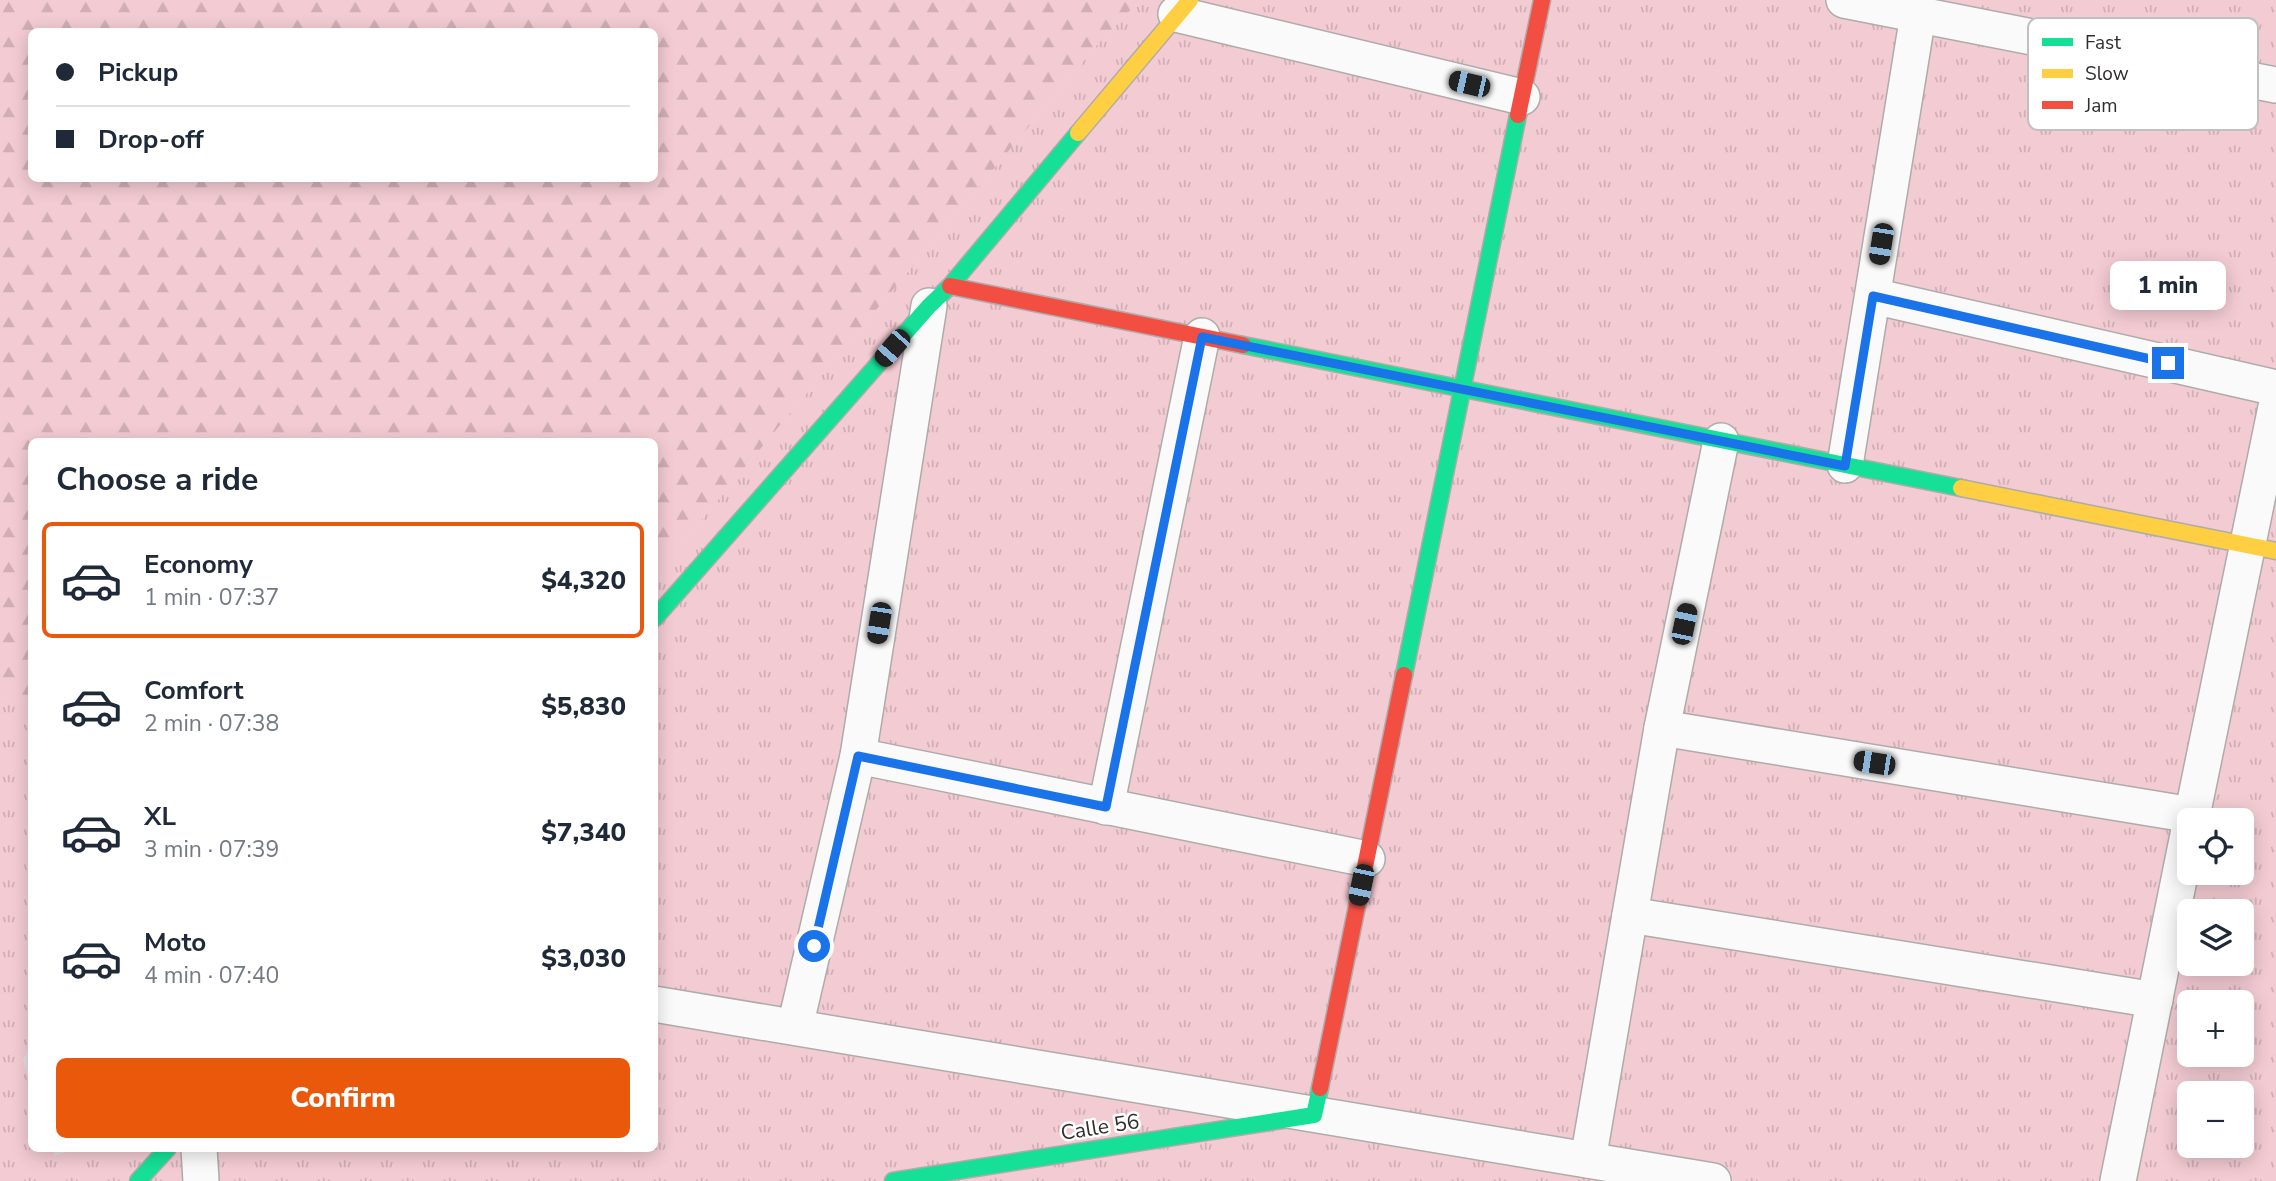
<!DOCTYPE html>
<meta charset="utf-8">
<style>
body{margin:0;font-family:"Nunito Sans",sans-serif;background:#f2f2f3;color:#1f2937;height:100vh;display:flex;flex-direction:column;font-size:26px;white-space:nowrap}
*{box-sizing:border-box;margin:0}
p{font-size:23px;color:#747a83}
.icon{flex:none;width:38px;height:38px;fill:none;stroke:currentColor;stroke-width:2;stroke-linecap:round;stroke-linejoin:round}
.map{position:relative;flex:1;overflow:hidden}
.panel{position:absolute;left:28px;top:438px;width:630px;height:714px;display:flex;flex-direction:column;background:#fff;border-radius:10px;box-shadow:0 4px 18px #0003}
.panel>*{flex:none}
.top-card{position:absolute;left:28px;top:28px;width:630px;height:154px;border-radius:10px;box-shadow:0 4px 18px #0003;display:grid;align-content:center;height:154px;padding:0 28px;background:#fff}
.tools{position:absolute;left:2177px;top:808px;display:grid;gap:14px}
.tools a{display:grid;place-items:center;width:77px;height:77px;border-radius:10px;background:#fff;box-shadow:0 4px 18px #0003;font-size:35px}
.end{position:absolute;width:32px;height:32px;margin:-16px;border:9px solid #1a73e8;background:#fff;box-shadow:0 0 0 4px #fff}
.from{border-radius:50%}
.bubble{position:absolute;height:49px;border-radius:10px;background:#fff;box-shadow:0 4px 18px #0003;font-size:23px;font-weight:800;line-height:49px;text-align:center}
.car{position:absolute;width:21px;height:42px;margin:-21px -10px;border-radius:9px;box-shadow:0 0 5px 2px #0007;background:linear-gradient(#222 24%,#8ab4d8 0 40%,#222 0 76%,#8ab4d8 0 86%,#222 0)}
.top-card b{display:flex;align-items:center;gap:24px;height:66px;font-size:26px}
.top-card b+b{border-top:2px solid #e0e1e3}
.top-card i{width:18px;height:18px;background:#1f2937}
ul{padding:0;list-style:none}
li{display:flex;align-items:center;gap:21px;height:116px;margin:0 14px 10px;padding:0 14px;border:4px solid transparent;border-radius:10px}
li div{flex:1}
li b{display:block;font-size:26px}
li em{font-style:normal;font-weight:800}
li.selected{border-color:#ea580c}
li>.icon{width:63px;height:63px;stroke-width:1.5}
h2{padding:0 28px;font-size:32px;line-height:84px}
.primary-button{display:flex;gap:14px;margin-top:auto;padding:14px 28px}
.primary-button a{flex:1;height:80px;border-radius:10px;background:#ea580c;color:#fff;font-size:28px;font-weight:800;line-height:80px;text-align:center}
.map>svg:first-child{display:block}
</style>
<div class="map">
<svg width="2276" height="1181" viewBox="0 0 2276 1181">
<defs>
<pattern id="grass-tufts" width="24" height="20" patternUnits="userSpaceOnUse" patternTransform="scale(1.75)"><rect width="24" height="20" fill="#f3cbd3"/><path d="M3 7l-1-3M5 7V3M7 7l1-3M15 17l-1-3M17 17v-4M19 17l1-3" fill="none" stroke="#d1aeb5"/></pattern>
<pattern id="forest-firs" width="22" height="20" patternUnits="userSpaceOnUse" patternTransform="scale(1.75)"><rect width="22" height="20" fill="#f3cbd3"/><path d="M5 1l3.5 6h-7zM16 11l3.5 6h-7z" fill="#d1aeb5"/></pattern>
</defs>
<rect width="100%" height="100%" fill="#e4dedf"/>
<path fill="url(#grass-tufts)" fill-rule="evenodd" d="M1140,0H2276V1181H0V696L31,699L32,1039L23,1060L31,1087L32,1148H52L55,1156L77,1148H654L655,571L701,520L1096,46ZM2189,821H2242V873H2189ZM2189,912H2242V964H2189ZM2189,1003H2242V1055H2189ZM2189,1094H2242V1146H2189Z"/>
<path fill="url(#forest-firs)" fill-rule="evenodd" d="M0,0H1140L1096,46L701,520L655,571L654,441H32L31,699L0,696ZM32,32H654V178H32Z"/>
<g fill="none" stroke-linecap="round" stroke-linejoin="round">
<defs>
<g id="street">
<polyline points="1844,0 2276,85"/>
<polyline points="1176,14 1522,97"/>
<polyline points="1873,296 2276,388"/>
<polyline points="1845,465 1918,15"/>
<polyline points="1662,728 2192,815"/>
<polyline points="858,756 1367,859"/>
<polyline points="1106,807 1202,336"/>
<polyline points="2191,821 2276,407"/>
<polyline points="1630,915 2155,1000"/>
<polyline points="654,1004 1713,1181"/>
<polyline points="795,1027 858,756 929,306"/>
<polyline points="199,1148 201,1181"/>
<polyline points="1588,1160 1662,728 1721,441"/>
<polyline points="2118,1181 2189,830"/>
</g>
<g id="fast">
<polyline points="1243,345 1961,488"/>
<polyline points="654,619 929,306 950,286 1078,133"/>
<polyline points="1404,675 1518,115"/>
<polyline points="138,1181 168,1148"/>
<polyline points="893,1181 1314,1115 1320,1088"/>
</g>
<g id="slow">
<polyline points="1078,133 1190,0"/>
<polyline points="1961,488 2276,551"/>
</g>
<g id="jam">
<polyline points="1518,115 1542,0"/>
<polyline points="950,286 1243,345"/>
<polyline points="1320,1088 1404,675"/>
</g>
</defs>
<use href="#street" stroke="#afabab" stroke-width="38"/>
<use href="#fast" stroke="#afabab" stroke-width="19"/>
<use href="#slow" stroke="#afabab" stroke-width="19"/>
<use href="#jam" stroke="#afabab" stroke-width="19"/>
<use href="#street" stroke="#fbfafa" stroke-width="35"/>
<use href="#fast" stroke="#16e098" stroke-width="16"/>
<use href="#slow" stroke="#ffcf43" stroke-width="16"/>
<use href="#jam" stroke="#f24e42" stroke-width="16"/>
</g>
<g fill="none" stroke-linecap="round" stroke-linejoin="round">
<polyline stroke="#1a73e8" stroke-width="9" points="814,946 858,756 1106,807 1202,337 1845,466 1873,296 2168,363"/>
</g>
<g text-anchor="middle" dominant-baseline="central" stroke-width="5" stroke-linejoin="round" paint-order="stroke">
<g font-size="21" fill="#302c2c" stroke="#fff">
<text transform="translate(1100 1127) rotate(-9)">Calle 56</text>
</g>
</g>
<rect x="2028" y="18" width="230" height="112" rx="10" fill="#fff" stroke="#c1c0c0" stroke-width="2"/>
<rect x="2042" y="38" width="31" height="8" fill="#16e098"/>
<rect x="2042" y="69" width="31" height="9" fill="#ffcf43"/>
<rect x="2042" y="101" width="31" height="8" fill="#f24e42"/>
<g font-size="19" fill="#302c2c">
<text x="2085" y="49">Fast</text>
<text x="2085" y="80">Slow</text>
<text x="2085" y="112">Jam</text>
</g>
</svg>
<div class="tools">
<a><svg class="icon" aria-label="locate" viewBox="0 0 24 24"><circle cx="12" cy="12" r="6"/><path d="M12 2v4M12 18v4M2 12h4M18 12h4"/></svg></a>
<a><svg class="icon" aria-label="layers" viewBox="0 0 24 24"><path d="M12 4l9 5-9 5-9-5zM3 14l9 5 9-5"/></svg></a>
<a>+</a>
<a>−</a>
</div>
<i class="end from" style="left:814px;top:946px"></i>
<i class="end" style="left:2168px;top:363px"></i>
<div class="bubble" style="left:2110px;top:261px;width:116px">1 min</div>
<i class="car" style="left:1469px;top:84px;rotate:283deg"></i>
<i class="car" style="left:1881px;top:244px;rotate:189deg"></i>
<i class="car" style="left:892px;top:348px;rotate:221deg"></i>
<i class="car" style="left:879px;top:623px;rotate:189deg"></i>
<i class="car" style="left:1684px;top:624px;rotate:12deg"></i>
<i class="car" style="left:1874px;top:763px;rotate:279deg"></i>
<i class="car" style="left:1361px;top:885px;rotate:192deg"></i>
<div class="top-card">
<b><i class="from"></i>Pickup</b>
<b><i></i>Drop-off</b>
</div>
<section class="panel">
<h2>Choose a ride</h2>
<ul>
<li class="selected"><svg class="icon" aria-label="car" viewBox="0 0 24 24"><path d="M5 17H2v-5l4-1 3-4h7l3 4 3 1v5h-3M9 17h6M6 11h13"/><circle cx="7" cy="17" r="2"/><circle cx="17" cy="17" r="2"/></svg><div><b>Economy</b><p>1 min · 07:37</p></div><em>$4,320</em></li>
<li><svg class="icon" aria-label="car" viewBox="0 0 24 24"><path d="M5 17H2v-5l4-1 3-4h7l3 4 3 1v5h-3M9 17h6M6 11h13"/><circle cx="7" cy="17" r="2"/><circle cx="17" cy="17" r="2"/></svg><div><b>Comfort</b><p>2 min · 07:38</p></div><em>$5,830</em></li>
<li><svg class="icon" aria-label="car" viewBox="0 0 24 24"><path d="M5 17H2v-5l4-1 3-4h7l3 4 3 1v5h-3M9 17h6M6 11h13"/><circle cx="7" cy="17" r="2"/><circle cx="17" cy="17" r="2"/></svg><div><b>XL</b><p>3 min · 07:39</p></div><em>$7,340</em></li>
<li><svg class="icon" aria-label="car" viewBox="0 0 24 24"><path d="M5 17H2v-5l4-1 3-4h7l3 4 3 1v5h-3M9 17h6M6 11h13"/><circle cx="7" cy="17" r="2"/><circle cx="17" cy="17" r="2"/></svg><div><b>Moto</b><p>4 min · 07:40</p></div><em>$3,030</em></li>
</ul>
<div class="primary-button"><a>Confirm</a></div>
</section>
</div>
